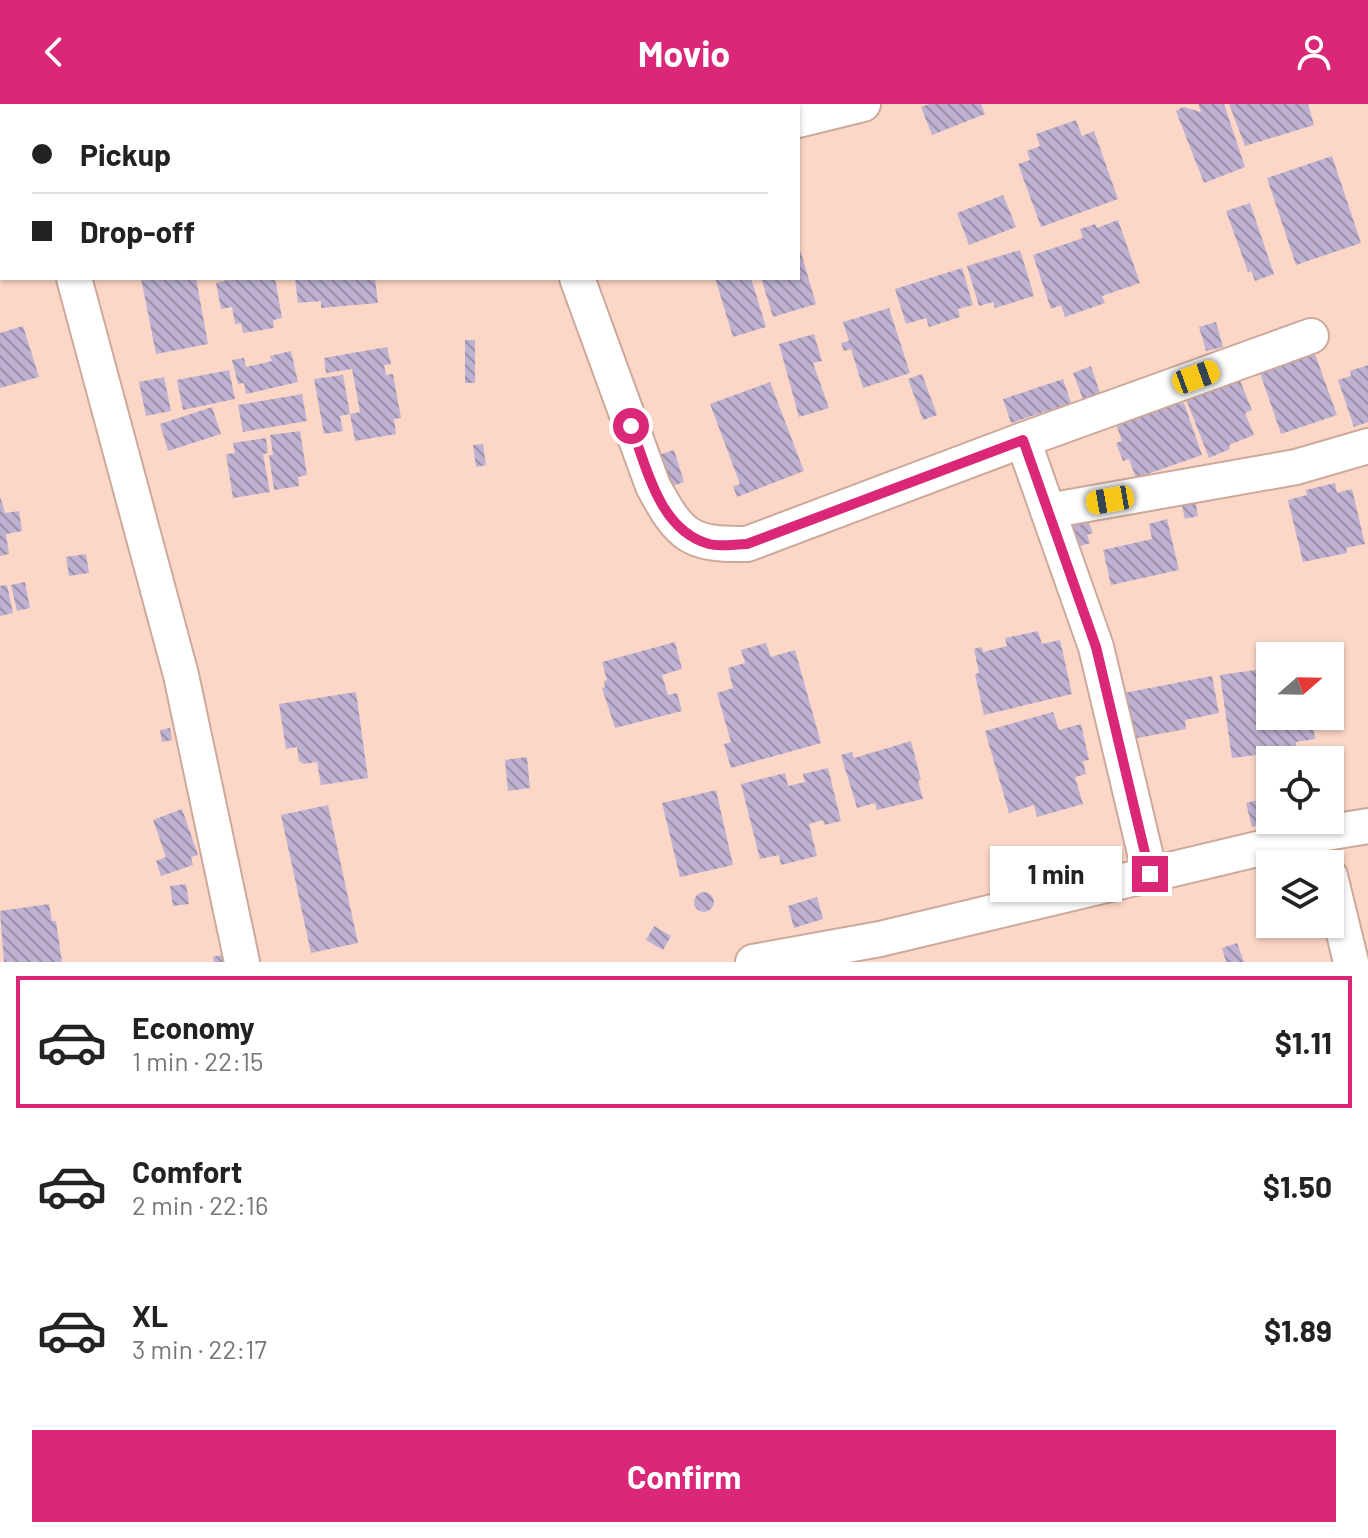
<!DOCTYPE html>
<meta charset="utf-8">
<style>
body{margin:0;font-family:Barlow,sans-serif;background:#f6f6f6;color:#222;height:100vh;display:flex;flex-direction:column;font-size:30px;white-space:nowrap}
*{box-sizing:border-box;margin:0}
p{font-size:26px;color:#767676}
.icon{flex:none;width:44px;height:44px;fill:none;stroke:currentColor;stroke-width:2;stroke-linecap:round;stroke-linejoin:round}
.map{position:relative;height:858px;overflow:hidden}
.drawer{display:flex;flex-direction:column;background:#fff;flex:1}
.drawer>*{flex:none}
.top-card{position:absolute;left:0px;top:0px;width:800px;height:176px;box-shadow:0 2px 6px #0004;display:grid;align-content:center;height:176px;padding:0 32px;background:#fff}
.needle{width:52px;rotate:70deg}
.tools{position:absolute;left:1256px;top:538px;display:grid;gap:16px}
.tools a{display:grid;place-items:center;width:88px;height:88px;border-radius:0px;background:#fff;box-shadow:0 2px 6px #0004;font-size:40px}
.end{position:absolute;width:36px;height:36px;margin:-18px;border:10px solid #db2777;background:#fff;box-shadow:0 0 0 4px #fff}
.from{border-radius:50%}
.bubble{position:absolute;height:56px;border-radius:0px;background:#fff;box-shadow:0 2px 6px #0004;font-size:26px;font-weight:700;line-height:56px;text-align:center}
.car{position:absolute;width:24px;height:48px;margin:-24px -12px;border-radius:10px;box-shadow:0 0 6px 2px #0007;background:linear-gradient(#f5c518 24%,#345 0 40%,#f5c518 0 76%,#345 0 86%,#f5c518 0)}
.top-card b{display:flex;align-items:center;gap:28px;height:76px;font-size:30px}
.top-card b+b{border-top:2px solid #e0e0e0}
.top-card i{width:20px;height:20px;background:#222}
ul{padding:14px 0 0;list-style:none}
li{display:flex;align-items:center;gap:24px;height:132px;margin:0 16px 12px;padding:0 16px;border:4px solid transparent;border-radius:0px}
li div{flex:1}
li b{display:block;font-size:30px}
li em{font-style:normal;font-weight:700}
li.selected{border-color:#db2777}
li>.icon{width:72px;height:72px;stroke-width:1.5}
.action{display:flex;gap:16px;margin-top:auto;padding:16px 32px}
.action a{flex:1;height:92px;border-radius:0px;background:#db2777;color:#fff;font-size:32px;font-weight:700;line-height:92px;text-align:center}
header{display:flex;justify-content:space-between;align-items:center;height:104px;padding:0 32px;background:#db2777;color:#fff;font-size:36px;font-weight:700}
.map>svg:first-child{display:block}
</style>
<header><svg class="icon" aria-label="back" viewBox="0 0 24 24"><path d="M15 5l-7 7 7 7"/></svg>Movio<svg class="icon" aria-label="person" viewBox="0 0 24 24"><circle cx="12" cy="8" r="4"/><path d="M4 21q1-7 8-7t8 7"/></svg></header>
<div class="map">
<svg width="1368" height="858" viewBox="0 0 1368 858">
<defs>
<pattern id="building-back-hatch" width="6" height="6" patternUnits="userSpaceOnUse" patternTransform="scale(2)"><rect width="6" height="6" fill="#beb1d1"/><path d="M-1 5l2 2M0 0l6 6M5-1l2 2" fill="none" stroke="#9b90a9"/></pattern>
</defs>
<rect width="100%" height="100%" fill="#fcd7c7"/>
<g fill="url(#building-back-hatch)">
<polygon points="929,0 981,0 985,10 932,31 921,3"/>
<polygon points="1198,0 1224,0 1245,63 1204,79 1176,7 1183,3 1201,8"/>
<polygon points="1229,0 1308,0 1314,21 1245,42"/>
<polygon points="1076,16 1082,32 1094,27 1118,95 1041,123 1018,60 1030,56 1027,47 1040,42 1036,30"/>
<polygon points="1332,52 1361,139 1296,161 1267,74"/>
<polygon points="1003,91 1016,123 969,141 957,109"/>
<polygon points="1250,99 1274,170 1255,177 1251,167 1248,168 1226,107"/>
<polygon points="1118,116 1140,179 1102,192 1105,199 1065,213 1061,201 1051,205 1033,151 1083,134 1080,125 1095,120 1097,124"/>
<polygon points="799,142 816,200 773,213 761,174 798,174"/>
<polygon points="1020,146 1034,192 995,204 993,198 979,202 967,162"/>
<polygon points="962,164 973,201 958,205 960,213 929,223 926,214 906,220 895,185"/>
<polygon points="141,174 196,174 208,240 156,250"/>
<polygon points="227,174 275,174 282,214 273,216 274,224 243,229 241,219 235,220 232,203 221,205 216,179 227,176"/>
<polygon points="295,174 375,174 378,199 321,204 321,197 298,199"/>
<polygon points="715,174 751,174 766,223 733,233"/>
<polygon points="889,204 910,269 863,284 851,245 844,247 841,239 849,237 843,218"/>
<polygon points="1216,218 1223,243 1206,247 1199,223"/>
<polygon points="23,222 39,273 0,284 0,229"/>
<polygon points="814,230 822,257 813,259 829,304 799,313 779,240"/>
<rect x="465" y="236" width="10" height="43"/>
<polygon points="387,243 391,260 384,261 386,271 393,270 401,314 394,315 396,330 355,337 350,310 360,308 352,265 326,269 324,254"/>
<polygon points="291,247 298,278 246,290 244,279 238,280 232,256 244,254 246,263 272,257 270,252"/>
<polygon points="1315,250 1337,311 1281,330 1260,269"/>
<polygon points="1368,261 1368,318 1354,323 1338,276 1351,272 1350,267"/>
<polygon points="1091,262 1100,289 1083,295 1073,269"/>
<polygon points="229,266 235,295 183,306 177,276"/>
<polygon points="922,270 937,311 923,316 908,275"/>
<polygon points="343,271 350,310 340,312 343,327 324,330 314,275"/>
<polygon points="164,273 171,307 146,312 139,278"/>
<polygon points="1239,274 1252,306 1245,309 1254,331 1229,341 1230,345 1209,354 1186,295"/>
<polygon points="1063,275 1071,299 1011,319 1003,295"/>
<polygon points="770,278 804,367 737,393 733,382 740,380 710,300"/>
<polygon points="302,290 307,317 243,328 238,301"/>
<polygon points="1178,295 1180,300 1184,299 1202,351 1136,374 1129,355 1123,357 1116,339 1122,337 1116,320"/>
<polygon points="212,303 221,330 168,347 160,320"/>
<polygon points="300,327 307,371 298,373 299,382 274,386 269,351 273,351 270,331"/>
<polygon points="266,334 268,349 263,350 270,388 233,394 226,350 235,349 233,339"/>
<polygon points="483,340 486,361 476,363 473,341"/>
<polygon points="674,346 684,378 661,386 650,354"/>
<polygon points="1335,379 1337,389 1352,385 1365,440 1346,444 1347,449 1303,458 1288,396 1307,391 1306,386"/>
<polygon points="0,392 5,409 19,407 22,427 6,430 9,450 0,452"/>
<polygon points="1195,395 1198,412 1185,415 1181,398"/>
<polygon points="1087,414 1093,429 1087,431 1090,439 1078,443 1069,417"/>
<polygon points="1167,415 1179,466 1111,481 1103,446 1152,435 1149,420"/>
<polygon points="86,450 89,469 69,472 66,453"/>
<polygon points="25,478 30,504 17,507 11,481"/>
<polygon points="7,481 13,509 0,512 0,482"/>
<polygon points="1038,527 1042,540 1060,536 1072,590 984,611 975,570 979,569 974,545 982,543 983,548 1007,542 1005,534"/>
<polygon points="675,538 682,565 662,571 668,591 677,589 682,607 615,624 602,584 605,583 604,577 607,576 602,558"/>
<polygon points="766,539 771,553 795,546 821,639 731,664 724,640 731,638 717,589 733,584 728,564 745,559 741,546"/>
<polygon points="1270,564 1270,612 1312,612 1315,635 1296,638 1298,656 1270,656 1270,664 1267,665 1264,650 1232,654 1220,571"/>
<polygon points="1212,572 1219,609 1185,616 1186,625 1132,635 1124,589"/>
<polygon points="356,588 368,674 321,681 317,658 304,660 299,657 297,643 286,645 279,600"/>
<polygon points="1053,608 1059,626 1081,620 1089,656 1083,657 1086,670 1075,673 1083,700 1037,713 1034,701 1009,709 985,627"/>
<polygon points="170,624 172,636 162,638 160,626"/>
<polygon points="911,637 921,676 918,677 923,695 877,706 875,699 857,704 841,651 852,648 854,654"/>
<polygon points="527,653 530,684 508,687 505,656"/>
<polygon points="828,664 841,717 824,721 823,716 809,720 817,752 781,761 779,751 760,755 741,680 785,669 788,682 805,678 803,670"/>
<polygon points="716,686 733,761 680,773 662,699"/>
<polygon points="1270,693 1270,716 1276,717 1252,723 1246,699"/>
<polygon points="328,701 358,839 311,849 281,711"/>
<polygon points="182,705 198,751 191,753 193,761 161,772 156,757 166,753 153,716"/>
<polygon points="186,780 189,800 173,802 170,782"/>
<circle cx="704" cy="798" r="10"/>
<polygon points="817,793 823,815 794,824 788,802"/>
<polygon points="49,800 52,817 56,817 62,858 4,858 0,807"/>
<polygon points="654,822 671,832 663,846 646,836"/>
<polygon points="1237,839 1244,858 1226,858 1222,844"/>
<polygon points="222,851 224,858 214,858 213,853"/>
</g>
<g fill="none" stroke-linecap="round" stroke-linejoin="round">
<defs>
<g id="minor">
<polyline points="23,0 23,2"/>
<polyline points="499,2 500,0"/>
<polyline points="798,16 863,0"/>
<polyline points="74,174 181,571 242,858"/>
<path d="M577,174L653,382C680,432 689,441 747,440L1023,336L1311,232"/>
<polyline points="1023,336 1096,543 1150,770"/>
<polyline points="1048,407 1296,363 1368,342"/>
<polyline points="1330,772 1351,858"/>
<polyline points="753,858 880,835 1320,730 1368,722"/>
</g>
</defs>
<use href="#minor" stroke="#cda99b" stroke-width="38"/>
<use href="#minor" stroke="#fff" stroke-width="34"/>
</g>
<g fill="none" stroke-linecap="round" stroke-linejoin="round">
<path stroke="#db2777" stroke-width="10" d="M631,322C647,364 659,426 709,440C720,443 735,440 747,440L1023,336L1096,543L1150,770"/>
</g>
</svg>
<div class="tools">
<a><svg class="needle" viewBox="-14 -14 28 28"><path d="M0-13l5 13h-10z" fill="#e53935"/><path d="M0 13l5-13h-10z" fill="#767676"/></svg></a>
<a><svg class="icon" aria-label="locate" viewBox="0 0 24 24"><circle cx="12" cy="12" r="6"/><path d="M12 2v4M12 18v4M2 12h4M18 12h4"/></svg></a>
<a><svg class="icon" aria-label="layers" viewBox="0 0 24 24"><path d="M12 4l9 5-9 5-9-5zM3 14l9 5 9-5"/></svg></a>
</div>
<i class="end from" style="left:631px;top:322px"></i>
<i class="end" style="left:1150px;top:770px"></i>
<div class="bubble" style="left:990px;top:742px;width:132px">1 min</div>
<i class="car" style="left:1196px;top:273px;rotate:70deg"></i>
<i class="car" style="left:1110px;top:396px;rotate:260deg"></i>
<div class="top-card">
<b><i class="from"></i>Pickup</b>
<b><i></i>Drop-off</b>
</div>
</div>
<section class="drawer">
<ul>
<li class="selected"><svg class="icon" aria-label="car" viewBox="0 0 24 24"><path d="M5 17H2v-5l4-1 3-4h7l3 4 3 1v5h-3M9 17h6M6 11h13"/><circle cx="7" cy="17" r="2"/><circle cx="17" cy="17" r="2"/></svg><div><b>Economy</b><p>1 min · 22:15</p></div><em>$1.11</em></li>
<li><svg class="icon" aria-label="car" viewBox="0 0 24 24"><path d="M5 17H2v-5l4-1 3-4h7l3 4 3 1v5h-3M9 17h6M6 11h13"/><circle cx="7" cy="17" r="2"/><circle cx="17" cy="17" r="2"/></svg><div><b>Comfort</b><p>2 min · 22:16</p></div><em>$1.50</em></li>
<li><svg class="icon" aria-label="car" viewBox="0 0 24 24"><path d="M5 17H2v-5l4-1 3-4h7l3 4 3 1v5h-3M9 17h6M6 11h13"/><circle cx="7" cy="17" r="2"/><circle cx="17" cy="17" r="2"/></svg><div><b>XL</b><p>3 min · 22:17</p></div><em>$1.89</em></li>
</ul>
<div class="action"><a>Confirm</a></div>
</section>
